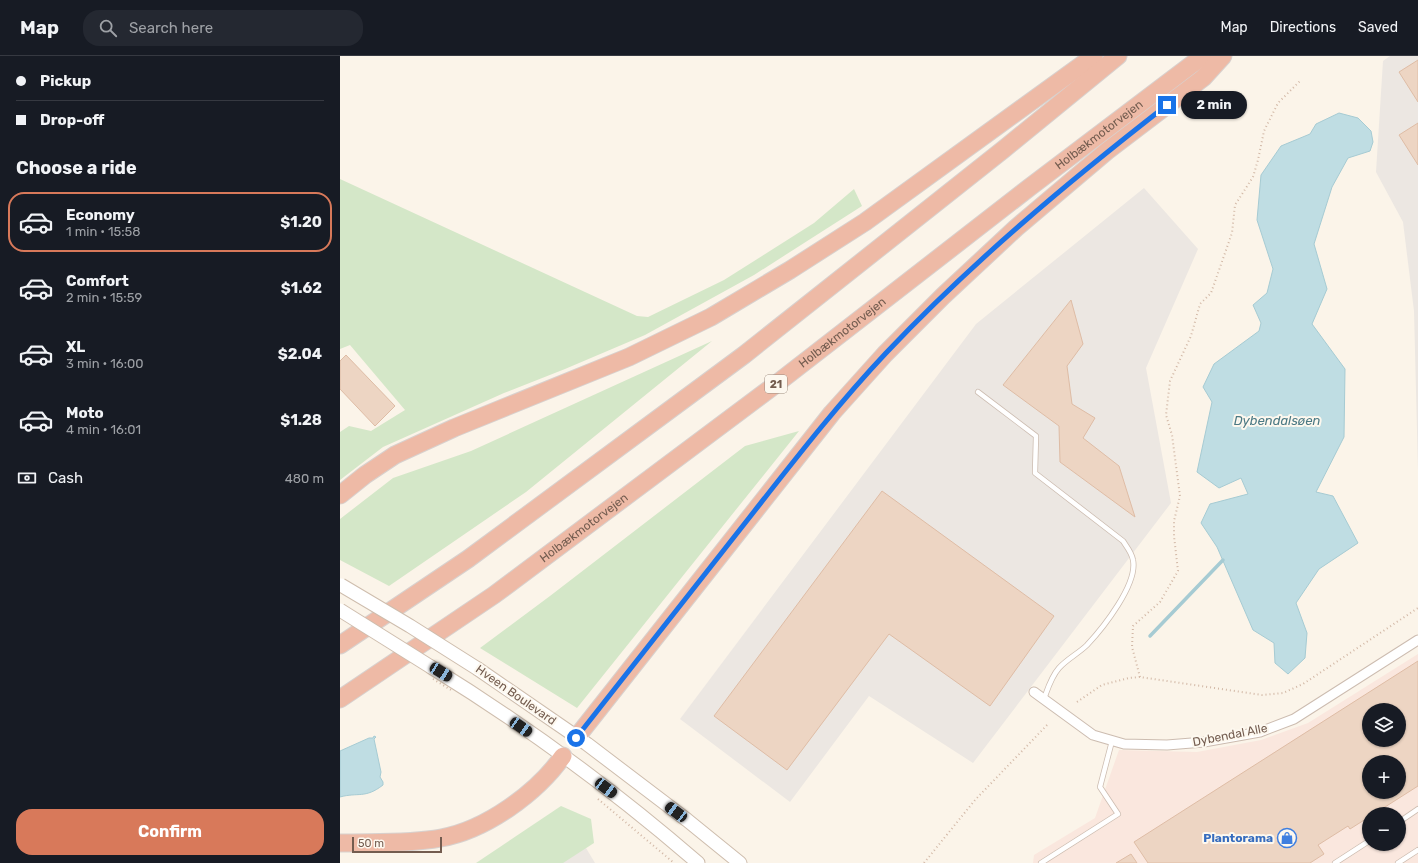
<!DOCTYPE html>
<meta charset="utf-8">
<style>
body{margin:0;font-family:Rubik,sans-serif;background:#242831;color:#f1f3f6;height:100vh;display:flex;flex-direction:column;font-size:15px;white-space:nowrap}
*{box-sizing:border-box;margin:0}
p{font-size:13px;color:#9ea1a6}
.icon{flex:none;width:22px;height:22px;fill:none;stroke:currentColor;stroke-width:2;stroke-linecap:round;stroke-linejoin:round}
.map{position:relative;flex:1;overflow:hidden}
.details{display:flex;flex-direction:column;background:#171b24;width:340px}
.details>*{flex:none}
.top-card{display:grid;align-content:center;height:88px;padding:0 16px;background:#171b24}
.fabs{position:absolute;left:1022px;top:647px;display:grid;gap:8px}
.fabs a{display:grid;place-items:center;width:44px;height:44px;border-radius:50%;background:#171b24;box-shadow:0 1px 3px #0004;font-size:20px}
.scale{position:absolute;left:12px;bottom:10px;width:90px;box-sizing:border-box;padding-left:4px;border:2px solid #735c4f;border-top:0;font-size:11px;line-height:14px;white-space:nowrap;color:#735c4f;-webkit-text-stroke:3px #fdf8ef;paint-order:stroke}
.end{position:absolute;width:18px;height:18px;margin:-9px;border:5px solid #1a73e8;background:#fff;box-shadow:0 0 0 2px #fff}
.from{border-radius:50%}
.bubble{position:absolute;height:28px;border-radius:14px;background:#171b24;box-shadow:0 1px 3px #0004;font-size:13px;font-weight:700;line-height:28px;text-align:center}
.car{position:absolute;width:12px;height:24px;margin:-12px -6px;border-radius:5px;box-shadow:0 0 3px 1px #0007;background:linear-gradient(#222 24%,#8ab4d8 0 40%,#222 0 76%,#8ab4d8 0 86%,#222 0)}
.top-card b{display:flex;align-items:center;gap:14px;height:38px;font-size:15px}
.top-card b+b{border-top:1px solid #363941}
.top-card i{width:10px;height:10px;background:#f1f3f6}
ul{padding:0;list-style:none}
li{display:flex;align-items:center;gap:12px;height:60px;margin:0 8px 6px;padding:0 8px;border:2px solid transparent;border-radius:16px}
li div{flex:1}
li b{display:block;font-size:15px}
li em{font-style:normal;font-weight:700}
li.on{border-color:#d8795a}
li>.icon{width:36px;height:36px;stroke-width:1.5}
h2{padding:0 16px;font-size:18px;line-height:48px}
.pay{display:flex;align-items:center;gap:10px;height:44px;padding:0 16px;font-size:15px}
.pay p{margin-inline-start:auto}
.button{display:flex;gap:8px;margin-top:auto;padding:8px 16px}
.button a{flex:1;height:46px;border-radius:16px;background:#d8795a;color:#fff;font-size:16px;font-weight:700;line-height:46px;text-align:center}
header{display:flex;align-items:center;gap:24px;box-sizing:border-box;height:56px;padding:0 20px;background:#171b24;border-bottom:1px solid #363941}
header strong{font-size:19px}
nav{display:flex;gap:22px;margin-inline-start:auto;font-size:14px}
.search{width:280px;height:36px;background:#242831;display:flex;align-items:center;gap:10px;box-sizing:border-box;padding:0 14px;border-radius:16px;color:#9ea1a6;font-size:15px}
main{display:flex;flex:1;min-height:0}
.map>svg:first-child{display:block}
</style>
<header>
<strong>Map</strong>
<div class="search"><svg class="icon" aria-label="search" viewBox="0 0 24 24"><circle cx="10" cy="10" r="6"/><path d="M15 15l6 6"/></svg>Search here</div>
<nav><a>Map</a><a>Directions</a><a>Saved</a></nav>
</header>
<main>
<section class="details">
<div class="top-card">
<b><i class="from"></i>Pickup</b>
<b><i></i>Drop-off</b>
</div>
<h2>Choose a ride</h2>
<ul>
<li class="on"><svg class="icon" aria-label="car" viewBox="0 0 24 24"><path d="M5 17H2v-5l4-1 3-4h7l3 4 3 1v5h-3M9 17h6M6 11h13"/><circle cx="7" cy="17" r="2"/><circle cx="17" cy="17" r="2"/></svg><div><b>Economy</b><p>1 min · 15:58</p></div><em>$1.20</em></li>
<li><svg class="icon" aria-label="car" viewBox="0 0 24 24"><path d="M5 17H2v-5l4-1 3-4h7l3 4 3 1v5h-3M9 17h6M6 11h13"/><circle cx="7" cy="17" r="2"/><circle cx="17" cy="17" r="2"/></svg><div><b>Comfort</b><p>2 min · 15:59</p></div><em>$1.62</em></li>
<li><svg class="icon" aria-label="car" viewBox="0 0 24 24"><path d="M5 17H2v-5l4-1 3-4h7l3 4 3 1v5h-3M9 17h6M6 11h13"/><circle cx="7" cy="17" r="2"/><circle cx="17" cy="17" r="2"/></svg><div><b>XL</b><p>3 min · 16:00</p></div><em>$2.04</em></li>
<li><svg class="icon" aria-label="car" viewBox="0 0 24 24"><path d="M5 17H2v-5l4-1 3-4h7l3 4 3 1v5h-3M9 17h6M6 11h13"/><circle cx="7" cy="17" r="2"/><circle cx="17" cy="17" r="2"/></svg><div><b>Moto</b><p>4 min · 16:01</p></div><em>$1.28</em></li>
</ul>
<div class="pay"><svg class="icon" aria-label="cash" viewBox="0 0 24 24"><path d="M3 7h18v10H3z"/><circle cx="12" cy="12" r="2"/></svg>Cash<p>480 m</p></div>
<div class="button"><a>Confirm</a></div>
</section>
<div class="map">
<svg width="1078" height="807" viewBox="0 0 1078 807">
<rect width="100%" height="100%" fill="#fbf4e9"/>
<path fill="#fae7de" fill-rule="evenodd" d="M1078,598V807H693L694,799L755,762L779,694L857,696L921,684L968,667ZM1029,654H1059V684H1029ZM1029,706H1059V736H1029ZM1029,758H1059V788H1029Z"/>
<g fill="#ece7e2">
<polygon points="1050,0 1078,0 1078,415 1074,255 1063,166 1036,116 1043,5"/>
<polygon points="804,132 858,193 806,312 831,447 633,707 529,640 450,746 340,663 636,268"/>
<polygon points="240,782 255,807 198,807"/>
</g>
<g fill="#d4e7c8">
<polygon points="0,123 297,260 308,261 384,224 474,167 514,133 522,150 414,219 305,279 225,313 164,337 43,391 0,424 0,376 9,370 31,375 65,354 10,289 0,293"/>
<polygon points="372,285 186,436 49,530 0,504 0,463 53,422 131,395"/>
<polygon points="459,375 237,652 140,592 210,540 405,390"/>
<polygon points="221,750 251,763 254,787 223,807 136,807"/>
</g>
<g fill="#bfdde3" stroke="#a6cbd3">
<polygon points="999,57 1018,62 1031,75 1033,86 1030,95 1008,102 992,131 974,188 987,233 972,268 1005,313 1004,381 976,436 993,440 1018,487 979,513 956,547 967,577 965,602 948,618 935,607 934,587 913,574 877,491 861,467 870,448 908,438 901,422 879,432 857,416 872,346 863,331 874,308 919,275 921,267 913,249 927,237 933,213 917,164 921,119 941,90 970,78 976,68"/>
<path d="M34,680L36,681L34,683L41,716L40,721L43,726V729C25,743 18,736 0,741V695L29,682H33Z"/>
</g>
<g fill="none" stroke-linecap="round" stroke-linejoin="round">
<polyline stroke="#a6cbd3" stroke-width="3.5" points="810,580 883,504"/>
</g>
<g fill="#edd5c3" stroke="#debca5" fill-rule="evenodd">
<polygon points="1078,4 1078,46 1059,16"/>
<polygon points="1078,67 1078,109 1059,79"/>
<polygon points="731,244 743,288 727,310 732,348 755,362 743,382 779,410 795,461 720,406 719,370 663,329"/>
<polygon points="6,299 55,350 35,370 0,333 0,305"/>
<polygon points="542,435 714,560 650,650 549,578 447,714 374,660"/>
<path d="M1078,605V730L1034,758H1029V761L1010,773L1008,770L978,789L984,798L970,807H808L794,786ZM1029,654H1059V684H1029ZM1029,706H1059V736H1029Z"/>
<polygon points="791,798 797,807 776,807"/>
</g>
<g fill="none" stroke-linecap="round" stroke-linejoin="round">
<defs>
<g id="lane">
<path d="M638,336L696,380L695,417L783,485C787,491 792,497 793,504C798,528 763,572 747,589C739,597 727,603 719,612C711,621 708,632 704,643"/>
<polyline points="1059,766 1078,753"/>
<polyline points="701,807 778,758 760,731 772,685"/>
<polyline points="995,807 1029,785"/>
<polyline points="1058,807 1078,794"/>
</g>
<polyline id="street" points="694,636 753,679 784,688 827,689 864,686 920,676 954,663 1078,584"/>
<g id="secondary">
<path d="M91,611C185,669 275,735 358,807"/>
<polyline points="138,613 247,688 347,764 400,807"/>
</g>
<g id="highway">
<polyline points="0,439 25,419 55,399 114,372 289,301 371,261 450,214 525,166 754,0"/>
<polyline points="0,589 128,503 404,299 664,93 778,0"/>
<path id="s1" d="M0,643L154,539L431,332L690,131L863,0"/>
<polyline points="236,682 492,357 545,298 603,240 676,172 767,95 863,22 883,0"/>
<path d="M0,787C33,786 69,788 101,782C146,774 197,737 223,700"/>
</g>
</defs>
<use href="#lane" stroke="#ccbcb0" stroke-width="6"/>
<use href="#street" stroke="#ccbcb0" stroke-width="11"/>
<use href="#secondary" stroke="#cebdad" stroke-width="15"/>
<use href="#highway" stroke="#d8d1ce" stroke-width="19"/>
<g stroke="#d2b8a6" stroke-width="2" stroke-dasharray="1 3" stroke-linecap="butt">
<polyline points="800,621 792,591 793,570 820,546 838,515 834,480 834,465 840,440 832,379 826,359 830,325 851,280 860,248 871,237 892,177 895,149 913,121 918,104 924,75 938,47 960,25"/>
<polyline points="737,646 762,629 789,622 800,621 922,639 943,637 963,628 1078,552"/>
<polyline points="258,743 334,807"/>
<polyline points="584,807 635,744 709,667"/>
</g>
<use href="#lane" stroke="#fff" stroke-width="4.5"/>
<use href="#street" stroke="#fff" stroke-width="9"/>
<use href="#secondary" stroke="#fff" stroke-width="13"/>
<use href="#highway" stroke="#eebaa6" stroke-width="17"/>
<defs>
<g id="secondary-bridge">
<polyline points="1,529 70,570 138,613"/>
<polyline points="0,554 91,611"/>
</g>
</defs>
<use href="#secondary-bridge" stroke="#cebdad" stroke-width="15" stroke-linecap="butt"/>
<polyline stroke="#d2b8a6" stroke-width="2" stroke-dasharray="1 3" stroke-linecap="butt" points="93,623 111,634"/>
<use href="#secondary-bridge" stroke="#fff" stroke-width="13"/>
</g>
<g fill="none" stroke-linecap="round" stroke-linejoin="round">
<path stroke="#1a73e8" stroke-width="5" d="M236,682C294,608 352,535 409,462C453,406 497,349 546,297C632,206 728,126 827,49"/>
</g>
<defs>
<symbol id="shop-ring" viewBox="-11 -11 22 22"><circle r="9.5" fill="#fdf8ef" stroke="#3f7fe0" stroke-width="1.5"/><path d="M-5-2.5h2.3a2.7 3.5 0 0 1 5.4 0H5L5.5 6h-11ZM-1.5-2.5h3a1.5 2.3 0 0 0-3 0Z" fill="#3f7fe0"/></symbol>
</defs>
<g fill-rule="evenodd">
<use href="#shop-ring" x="936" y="771" width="22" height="22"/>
</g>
<g text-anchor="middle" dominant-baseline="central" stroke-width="4" stroke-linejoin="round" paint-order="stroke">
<rect fill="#fdf8ef" stroke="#9c8b7f" stroke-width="1" x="425" y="319" width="22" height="18" rx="3"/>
<g font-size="11" font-weight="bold" fill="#735c4f">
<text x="436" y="328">21</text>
</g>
<g font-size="12" fill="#735c4f" stroke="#fdf8ef">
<text stroke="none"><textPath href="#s1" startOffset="946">Holbækmotorvejen</textPath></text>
<text stroke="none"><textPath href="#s1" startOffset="622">Holbækmotorvejen</textPath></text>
<text stroke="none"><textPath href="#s1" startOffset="298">Holbækmotorvejen</textPath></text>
<text transform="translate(176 639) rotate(35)">Hveen Boulevard</text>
<text transform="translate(890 679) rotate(-11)">Dybendal Alle</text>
</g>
<g font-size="12" font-weight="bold" fill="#366cbe" stroke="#fdf8ef" text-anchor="end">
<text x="933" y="782">Plantorama</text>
</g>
<g font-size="13" font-style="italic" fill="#4b7984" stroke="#fdf8ef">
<text x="937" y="364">Dybendalsøen</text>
</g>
</g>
</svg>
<div class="fabs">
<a><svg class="icon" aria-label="layers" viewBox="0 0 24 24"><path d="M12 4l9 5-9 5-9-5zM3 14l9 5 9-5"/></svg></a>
<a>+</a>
<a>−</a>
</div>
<div class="scale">50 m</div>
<i class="end from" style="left:236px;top:682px"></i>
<i class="end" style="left:827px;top:49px"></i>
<div class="bubble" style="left:841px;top:35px;width:66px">2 min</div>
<i class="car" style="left:101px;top:616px;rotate:122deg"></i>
<i class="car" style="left:181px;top:671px;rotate:124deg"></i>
<i class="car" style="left:266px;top:732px;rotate:127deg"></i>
<i class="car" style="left:336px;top:756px;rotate:307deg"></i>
</div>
</main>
